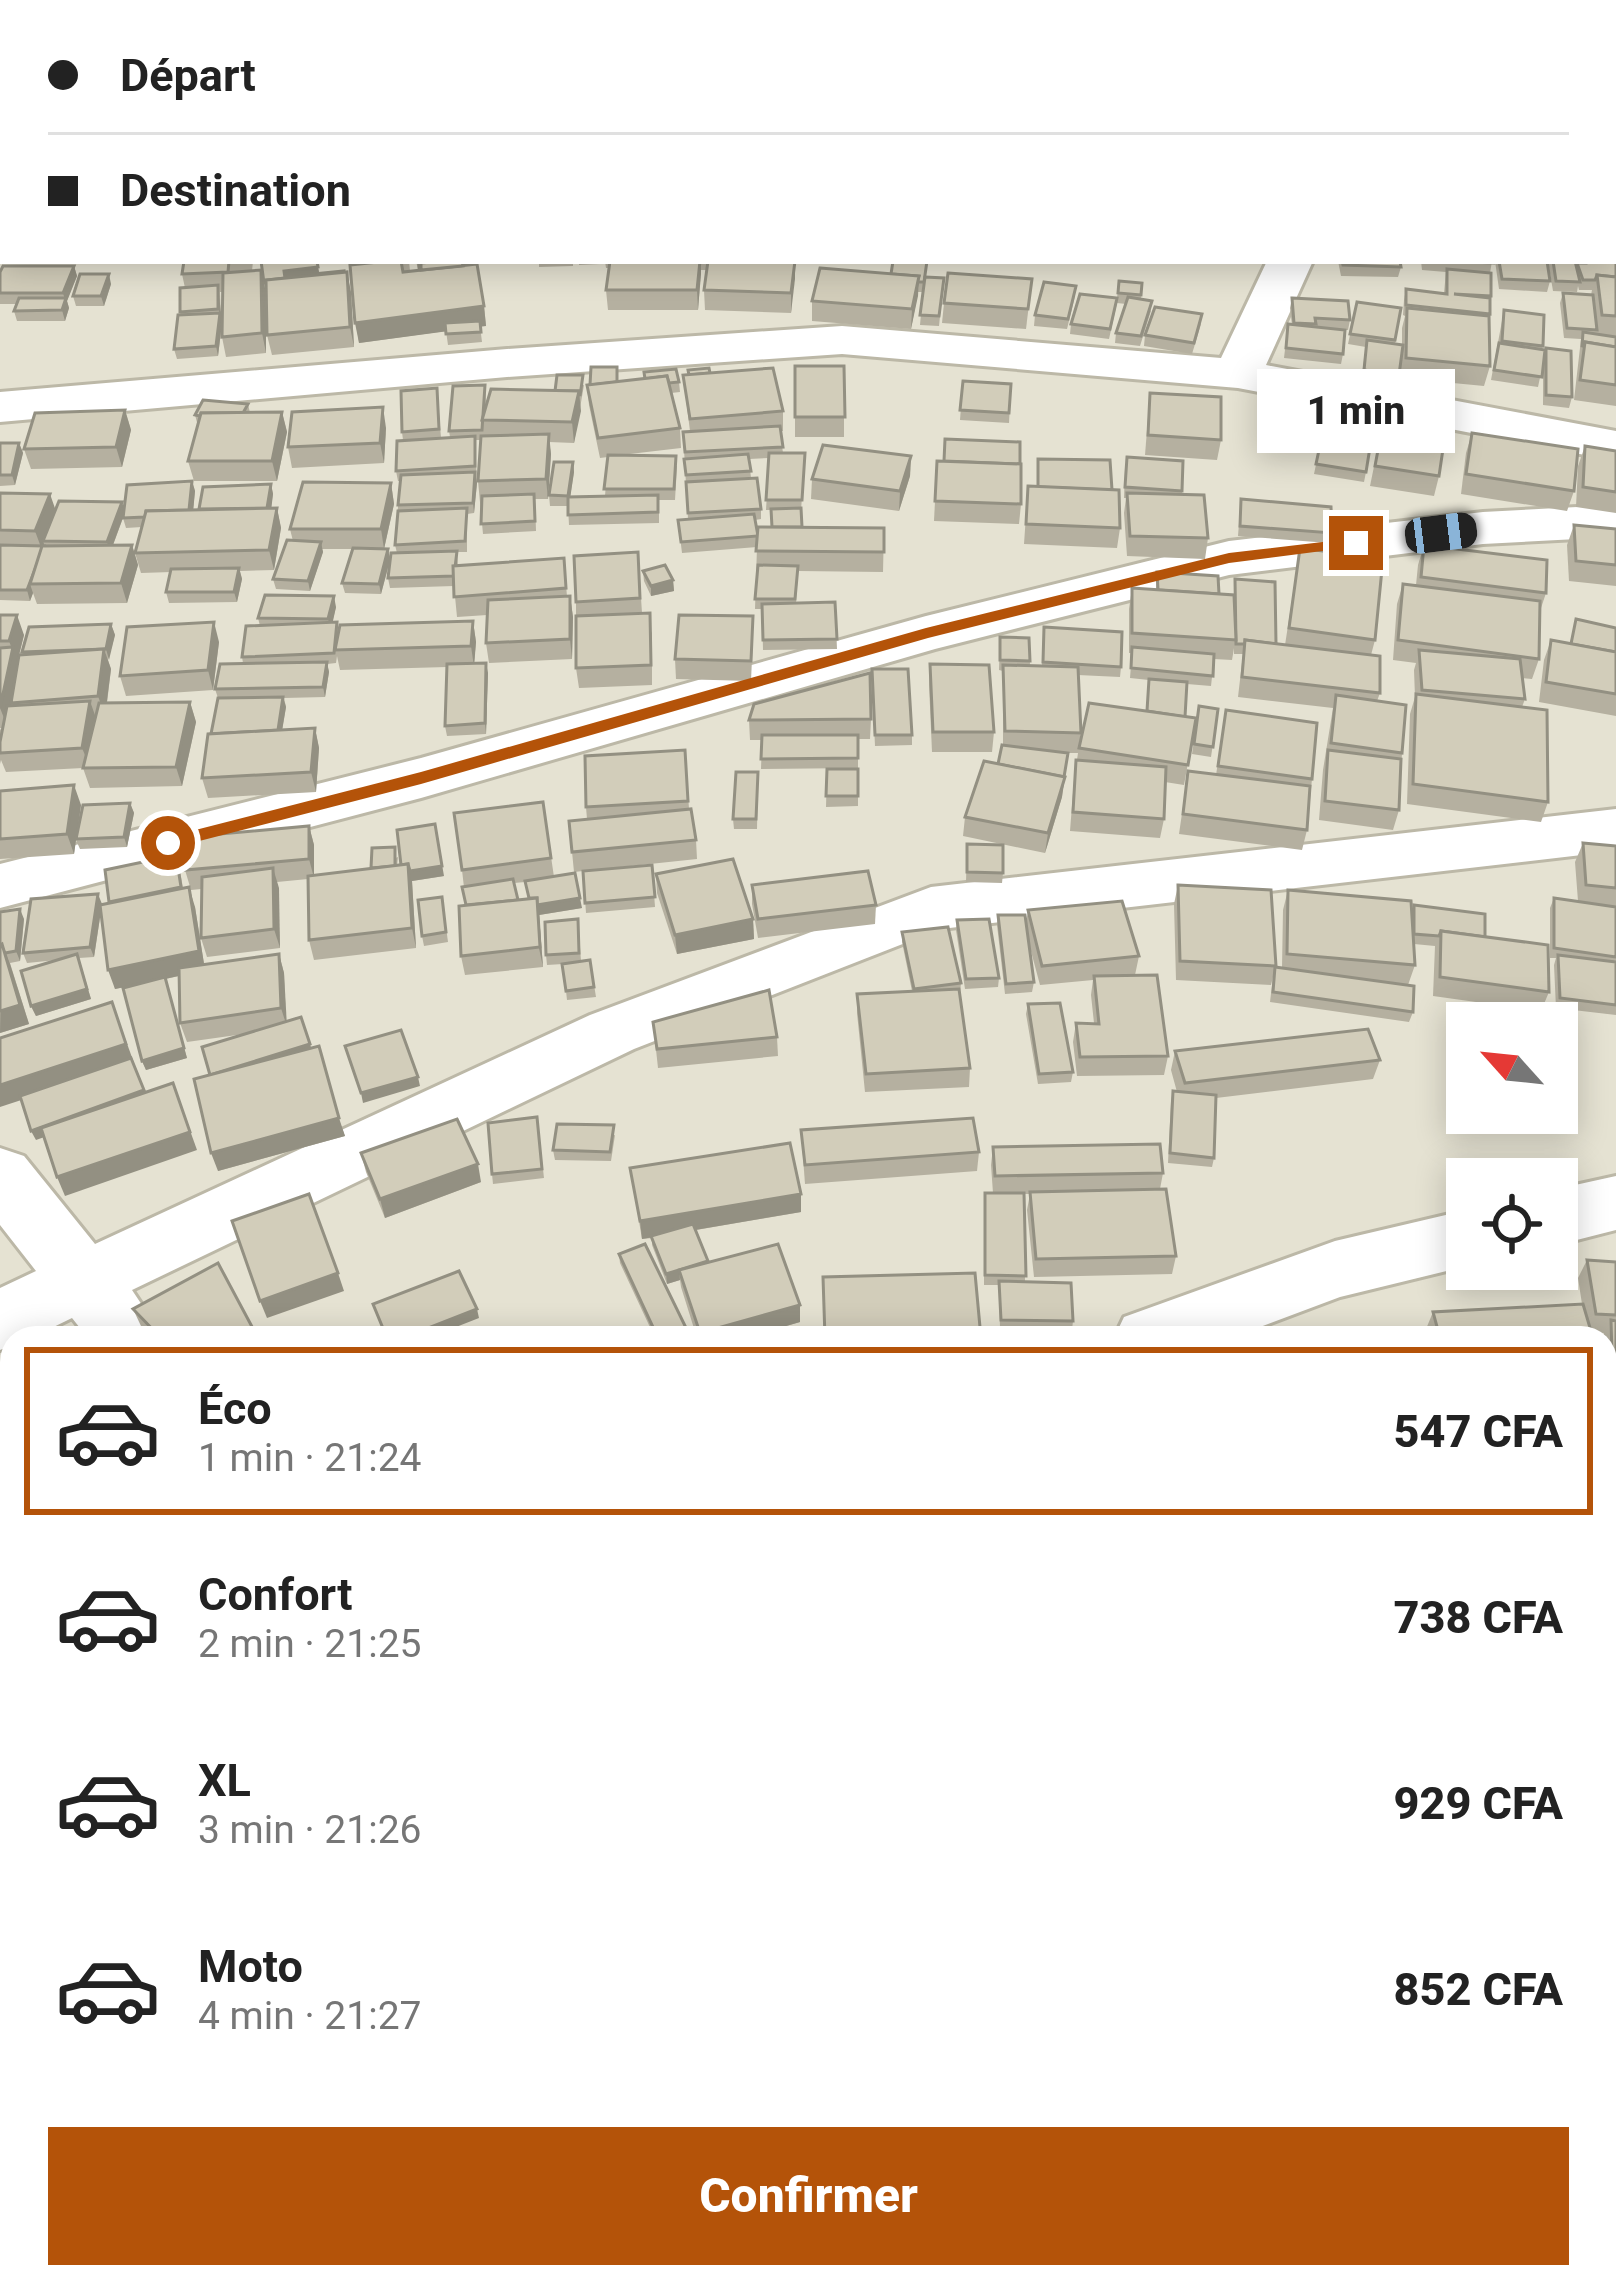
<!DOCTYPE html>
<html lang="fr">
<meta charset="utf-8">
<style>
body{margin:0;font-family:Roboto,sans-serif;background:#f6f6f6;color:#222;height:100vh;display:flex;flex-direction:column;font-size:45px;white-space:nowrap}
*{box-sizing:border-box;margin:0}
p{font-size:39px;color:#767676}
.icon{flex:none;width:66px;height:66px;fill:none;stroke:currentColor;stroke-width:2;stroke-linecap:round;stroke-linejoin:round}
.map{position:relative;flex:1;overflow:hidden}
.details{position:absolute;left:0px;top:1326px;width:1617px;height:963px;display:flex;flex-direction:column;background:#fff;border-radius:36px 36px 0 0;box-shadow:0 6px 30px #0003}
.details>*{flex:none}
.banner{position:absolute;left:0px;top:0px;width:1617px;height:264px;box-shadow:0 6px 30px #0003;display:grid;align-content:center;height:264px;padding:0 48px;background:#fff}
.needle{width:78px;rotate:297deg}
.fabs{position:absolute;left:1446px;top:1002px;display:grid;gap:24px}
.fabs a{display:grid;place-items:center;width:132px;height:132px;border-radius:0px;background:#fff;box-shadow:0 6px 30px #0003;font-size:60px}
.end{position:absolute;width:54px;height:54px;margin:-27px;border:15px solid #b45309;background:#fff;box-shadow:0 0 0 6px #fff}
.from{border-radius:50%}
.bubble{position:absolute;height:84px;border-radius:0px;background:#fff;box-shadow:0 6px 30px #0003;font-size:39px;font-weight:800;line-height:84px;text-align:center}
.car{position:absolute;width:36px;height:72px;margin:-36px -18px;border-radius:15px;box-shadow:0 0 9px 3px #0007;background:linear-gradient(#222 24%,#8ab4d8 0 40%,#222 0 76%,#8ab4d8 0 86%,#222 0)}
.banner b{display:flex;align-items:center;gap:42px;height:114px;font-size:45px}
.banner b+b{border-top:3px solid #e0e0e0}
.banner i{width:30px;height:30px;background:#222}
ul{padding:21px 0 0;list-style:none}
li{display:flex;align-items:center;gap:36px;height:168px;margin:0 24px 18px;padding:0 24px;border:6px solid transparent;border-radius:0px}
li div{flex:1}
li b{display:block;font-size:45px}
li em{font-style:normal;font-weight:800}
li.on{border-color:#b45309}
li>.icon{width:108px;height:108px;stroke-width:1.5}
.action{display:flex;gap:24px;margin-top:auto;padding:24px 48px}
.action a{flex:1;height:138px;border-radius:0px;background:#b45309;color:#fff;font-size:48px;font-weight:800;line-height:138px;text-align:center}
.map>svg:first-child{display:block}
</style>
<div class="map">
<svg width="1616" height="2287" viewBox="0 0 1616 2287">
<rect width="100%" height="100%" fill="#f1efe4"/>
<path fill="#e5e2d2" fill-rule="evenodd" d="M0,0H1616V2287H0ZM3,3H1614V261H3ZM1467,1023H1557V1113H1467ZM1467,1179H1557V1269H1467ZM12,1338H1605V2277H12Z"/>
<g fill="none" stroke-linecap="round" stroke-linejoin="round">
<polygon fill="#a3c0eb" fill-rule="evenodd" points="0,173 3,174 3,182 0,181"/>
<defs>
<g id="minor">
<polygon points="0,0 64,0 3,3 0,14"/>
<polygon points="1377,0 1417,0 1376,3"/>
<polygon points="1483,0 1525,0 1527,3 1485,3"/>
<rect x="1614" y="61" width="2" height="26"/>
<polygon points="1267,261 1313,261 1266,365 1616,431 1616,461 1238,388 842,354 507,377 0,422 0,392 507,349 842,326 1221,358"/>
<polygon points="1616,505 1616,537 1483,544 1229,575 935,649 421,798 0,908 0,864 421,758 926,616 1229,541 1483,512"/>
<polygon points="1616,809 1616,851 941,929 634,1049 132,1290 164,1338 88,1338 72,1318 31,1338 12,1338 12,1345 0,1350 0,1288 36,1271 0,1225 0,1148 24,1156 95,1244 590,1015 931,887"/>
<polygon points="1616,1176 1616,1230 1557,1245 1557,1189"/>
<polygon points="1467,1210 1467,1266 1340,1297 1231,1338 1114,1338 1124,1317 1335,1241"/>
<rect x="1605" y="1613" width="11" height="72"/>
<polygon points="765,2277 865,2277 861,2287 761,2287"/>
</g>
<g id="tertiary">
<polygon points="0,1943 12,1944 12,2030 0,2029"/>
<polygon points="1007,2277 1114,2277 1118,2287 1011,2287"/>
</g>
</defs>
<use href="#minor" stroke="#bcb8a7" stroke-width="6"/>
<use href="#tertiary" stroke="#bcb8a7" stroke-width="6"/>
<use href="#minor" fill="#fff" fill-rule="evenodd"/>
<use href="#tertiary" fill="#fff" fill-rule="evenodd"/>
</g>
<g fill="#b5b0a0" fill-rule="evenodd">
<polygon points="996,0 1065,0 1064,3 996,3"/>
<polygon points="1215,0 1306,0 1305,3 1214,3"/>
<rect x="0" y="4" width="3" height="102"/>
<polygon points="1616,249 1616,406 1574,400 1581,339 1564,338 1560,303 1563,293 1591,295 1592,290 1579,290 1578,286 1577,292 1553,291 1548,261 1575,261 1576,266 1577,263 1580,263 1580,261 1614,261"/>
<path d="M184,261H253L252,271L317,261L319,273L351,292L354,347L272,355L267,335L266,293V353L226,357L222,337V324L218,356L177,359L174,349L185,288L182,274ZM220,292H222V322L221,318Z"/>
<polygon points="409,261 410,271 421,270 418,270 416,261 490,261 462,264 484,306 486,326 480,326 482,342 448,345 446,331 359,343 350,265"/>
<polygon points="539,261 573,261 573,266 539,267"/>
<polygon points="579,261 600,261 600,264 579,265"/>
<polygon points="605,261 795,261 791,313 705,310 704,290 707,270 701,270 698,310 608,310 606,290 609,268 606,268"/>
<polygon points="1338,261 1400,261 1401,267 1398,277 1341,276"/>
<polygon points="1421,261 1492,261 1490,273 1491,296 1489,319 1490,366 1484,386 1401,378 1401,358 1397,385 1361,381 1366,347 1348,344 1357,302 1401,308 1395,344 1402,344 1402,328 1405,316 1403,315 1404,300 1406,289 1444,293 1446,272 1422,270"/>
<polygon points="1495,261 1547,261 1550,281 1547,292 1499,289"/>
<polygon points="74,266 77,276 67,301 69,308 65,321 17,321 14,311 17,304 0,304 0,272"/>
<polygon points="891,274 944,278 939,326 920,325 923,292 918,292 911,329 812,321 812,301"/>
<polygon points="1032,279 1026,329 942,323 944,303"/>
<polygon points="1119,281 1142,283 1141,299 1151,311 1140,346 1115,343 1116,333 1126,304 1117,303 1109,339 1070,334 1071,324 1117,298"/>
<polygon points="111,284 104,306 76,306 73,296"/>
<polygon points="1075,296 1067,329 1034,326 1035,315"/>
<polygon points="1292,298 1350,320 1348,330 1341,330 1343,354 1341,364 1284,358 1288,324 1292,325 1290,308"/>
<polygon points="1504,310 1543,346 1542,349 1544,356 1546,348 1572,397 1569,408 1543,405 1543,363 1538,387 1491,380"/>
<polygon points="1201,324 1192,354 1144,346 1145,335"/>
<rect x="795" y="366" width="49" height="71"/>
<polygon points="644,372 679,382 680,392 671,393 680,428 681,448 621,455 677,466 675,500 659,500 659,523 569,525 568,506 550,506 549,495 573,462 574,472 570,497 605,496 608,457 600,458 589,405 587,385 644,379"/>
<path d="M710,373L783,411V431H780L783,453H805L801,511L802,527L884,528L883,572L798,571L796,603L835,602L837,649L763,650L762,609H755L757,547L682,553L678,520L688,519L683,432L690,431L683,375ZM769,458L766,510H771L772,527L758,533L755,520L761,519V509L751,478L749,459Z"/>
<polygon points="963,381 1011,384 1009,423 960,420"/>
<polygon points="485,385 486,405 584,385 574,443 549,442 551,454 548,499 535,499 536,531 483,534 478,481 481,440 475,440 477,483 474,513 467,514 467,552 457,552 458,566 564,558 567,597 570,596 573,617 572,659 489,663 486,643 487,615 457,617 454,586 390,588 388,578 397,553 395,545 400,481 398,481 396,471 403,440 402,432 437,388 441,438 450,437 449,431"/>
<polygon points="1150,393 1221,440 1217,460 1145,455"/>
<polygon points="248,404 250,413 282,412 287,432 277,481 194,481 188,461 198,426 195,415"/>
<polygon points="125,410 131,430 122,467 31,469 24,449"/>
<polygon points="1385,413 1439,476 1434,496 1370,486"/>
<polygon points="1325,422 1366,472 1364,482 1314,474"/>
<polygon points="386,428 384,463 292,468 288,447"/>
<polygon points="1472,433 1574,491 1567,511 1461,494 1466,453"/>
<polygon points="0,443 19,443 23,453 15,485 0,486"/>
<polygon points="1585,446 1616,451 1616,513 1576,507 1578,466"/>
<polygon points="911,456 910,476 899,511 811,499 812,479"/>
<polygon points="1038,459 1112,490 1120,528 1117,548 1024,544 1028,486 1037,487"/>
<polygon points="937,461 1021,504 1019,524 934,521"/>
<polygon points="1183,461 1182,495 1208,538 1205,559 1127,556 1124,513 1126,498 1124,498 1125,468"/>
<polygon points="192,481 195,491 193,509 199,509 271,484 273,494 271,508 277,508 281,528 274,570 240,571 242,579 237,602 169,603 166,592 171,572 141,573 135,553 142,527 126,528 123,518 113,545 132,545 138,565 127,603 37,604 33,593 30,601 0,600 0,493 56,509 124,509"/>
<polygon points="391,483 394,504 384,549 388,549 390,560 381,594 345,593 342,583 353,549 322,549 323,552 310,591 276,589 273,579 293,541 290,529"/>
<polygon points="1241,499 1332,533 1329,543 1238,536"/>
<polygon points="1574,525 1616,529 1616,586 1569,581 1567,545"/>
<polygon points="1424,545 1546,593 1540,611 1539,659 1532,679 1522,678 1525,699 1522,707 1548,802 1541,822 1407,804 1410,714 1415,697 1414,670 1416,663 1393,660 1397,604 1403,584 1416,585 1418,565"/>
<polygon points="1300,548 1375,640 1371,655 1380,693 1377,701 1402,753 1399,810 1393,830 1319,820 1323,770 1333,708 1238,697 1243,654 1234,654 1234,648 1232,660 1214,659 1211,686 1187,684 1185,717 1196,718 1184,785 1165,782 1164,819 1160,838 1070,831 1074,780 1078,753 1065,753 1062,797 1045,853 963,836 965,817 998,764 1003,745 1003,671 999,670 1000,637 1029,638 1030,665 1042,666 1043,638 1121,667 1120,677 1078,675 1081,733 1079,746 1146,711 1149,680 1130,678 1132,653 1129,653 1129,609 1132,588 1156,590 1157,572 1219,594 1234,595 1235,579 1276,644 1285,645"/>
<polygon points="638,552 642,613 652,633 652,685 579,688 576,668 576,602"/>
<polygon points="643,571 673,580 674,591 651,596 644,581"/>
<polygon points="336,607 332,623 337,622 339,630 473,621 476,642 474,663 488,673 486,734 447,736 445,726 447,667 340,670 337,656 336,663 327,664 329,672 325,697 284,698 286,707 282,730 315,728 319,748 316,792 208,798 202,778 218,698 215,689 243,663 242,657 260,626 258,618"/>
<polygon points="0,615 24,635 18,659 23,655 22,652 111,624 115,635 108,660 111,669 107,703 190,702 196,722 182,786 90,788 83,768 6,772 1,760 0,764 0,728 2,733 3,728 0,728"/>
<polygon points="1576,619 1616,628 1616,716 1539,702 1544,660 1551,640 1570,643"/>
<polygon points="753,636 751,681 676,679 675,659"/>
<polygon points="219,642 213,690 126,696 120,676"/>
<polygon points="930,664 994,732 992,752 932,752 929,684"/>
<polygon points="872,680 912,735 912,745 875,746"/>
<polygon points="1199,706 1218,709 1211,757 1192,754"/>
<polygon points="1226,710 1312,779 1307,830 1302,850 1179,834 1188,772 1216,775"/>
<polygon points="871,719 870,739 858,739 858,768 761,769 762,740 750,740 749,720"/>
<polygon points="685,750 689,809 696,840 697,859 574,872 569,821 587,819 586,807"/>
<polygon points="827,769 858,769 858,806 826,807"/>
<polygon points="758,772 757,829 734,829 733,819"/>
<polygon points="0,791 81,805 77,832 130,803 134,813 127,847 80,849 76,840 74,854 0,859"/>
<path d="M543,802L554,877L582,908L539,915L543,967L465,975L461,956L466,905L462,870ZM525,882L528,899L518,900L514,883Z"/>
<polygon points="309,826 314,845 314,875 371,868 398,857 397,866 444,876 412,881 416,948 314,960 309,940 308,879 277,882 280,948 207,957 201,938 201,889 191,890 185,870"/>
<polygon points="1583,843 1616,846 1616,1015 1556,1008 1554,965 1556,958 1550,958 1550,908 1554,898 1578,901 1575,862"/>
<polygon points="967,844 1003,873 1002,883 966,882"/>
<polygon points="179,865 183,888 195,907 204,964 279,954 284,973 286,1022 311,1048 345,1136 218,1171 211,1075 251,1033 187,1042 180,1023 179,976 165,979 187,1058 146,1070 142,1061 133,985 115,989 101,911 94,957 79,958 91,999 36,1016 31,1006 57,960 27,963 23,953 102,905 110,903"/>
<polygon points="652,865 655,907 586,913 583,871"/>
<polygon points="656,874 753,919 754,939 677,954 657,893"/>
<polygon points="752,885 876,905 875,924 758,938 752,904"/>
<polygon points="1178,885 1275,967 1282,968 1283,910 1288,890 1412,912 1414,905 1485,937 1549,992 1541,1011 1433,996 1435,946 1414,944 1415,965 1408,985 1389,983 1413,1012 1409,1022 1270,1002 1273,977 1271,985 1176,980 1174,904"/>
<polygon points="442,897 448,942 424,946 422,936"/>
<polygon points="1028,910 1139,956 1135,975 1168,1056 1164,1075 1077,1076 1073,1042 1076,1023 1094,1023 1091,995 1093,980 1040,985 1028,940 1034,982 1032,992 1005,994 997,925 998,915 1026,923"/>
<polygon points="0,912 24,919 20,961 10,963 29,1024 0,1033"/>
<polygon points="578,919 581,961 590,960 596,997 567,1000 563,964 547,965 546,955"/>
<polygon points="957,920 999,978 998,987 965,989 956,930"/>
<polygon points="902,932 961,983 960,993 970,1068 969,1087 865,1092 857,1013 857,994 912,991 902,942"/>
<polygon points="1028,1004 1073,1072 1071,1082 1038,1084 1026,1014"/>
<polygon points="653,1022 777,1037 778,1056 658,1068"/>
<polygon points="1175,1051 1380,1060 1373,1079 1216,1098 1214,1158 1212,1167 1168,1163 1171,1101 1173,1091 1177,1092 1171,1070"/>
<polygon points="537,1117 544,1178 493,1184 492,1174"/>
<polygon points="801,1130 979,1152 977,1171 805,1184"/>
<polygon points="615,1135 611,1161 555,1160 553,1150"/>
<polygon points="993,1147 1163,1173 1160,1189 1176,1256 1172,1274 1034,1277 1027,1210 1030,1194 1024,1194 1025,1282 1073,1321 1072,1330 1000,1329 999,1285 984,1285 984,1202 985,1193 993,1193 991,1165"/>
<polygon points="361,1153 481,1182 385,1218 366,1172"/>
<polygon points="630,1168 801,1194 801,1212 696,1230 708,1262 800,1322 745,1338 697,1338 681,1287 680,1280 667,1284 652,1245 652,1238 642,1239"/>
<polygon points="619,1254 691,1338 655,1338 620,1263"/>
<polygon points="1587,1260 1616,1262 1616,1408 1605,1406 1605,1338 1602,1338 1604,1333 1591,1332 1593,1338 1428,1338 1426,1329 1433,1312 1582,1304 1578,1278"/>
<polygon points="133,1309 258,1338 152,1338 141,1326"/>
<polygon points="1605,1417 1616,1417 1616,1480 1605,1479"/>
<polygon points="1616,1487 1616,1591 1605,1592 1605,1488"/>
<polygon points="1616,1715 1616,1863 1605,1865 1605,1717"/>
<polygon points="1616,2045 1616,2117 1605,2122 1605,2053"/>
<polygon points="1605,2135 1616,2279 1599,2286 1595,2277 1605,2277"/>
<polygon points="1239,2277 1323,2277 1309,2287 1255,2287"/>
<polygon points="1369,2277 1553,2277 1557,2287 1375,2287"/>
</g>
<g fill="#939082">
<polygon points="1547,0 1587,0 1569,3 1546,3"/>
<polygon points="3,231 3,250 0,258 0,239"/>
<polygon points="417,261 490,261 418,270"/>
<polygon points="701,261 701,274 698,310 697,290"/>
<polygon points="795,261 795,279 791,313 791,293"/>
<polygon points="74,266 77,276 67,301 69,308 65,321 62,310 65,300 63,293"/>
<polygon points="318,267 320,277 287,291 284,271"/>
<polygon points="261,270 266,293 266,353 262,333"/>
<polygon points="347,272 351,292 354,347 350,327"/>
<polygon points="109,274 111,284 104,306 101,296"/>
<polygon points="919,276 918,296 911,329 912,309"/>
<polygon points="218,285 222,323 218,356 216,346 219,313"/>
<polygon points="484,306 486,326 359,343 355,323"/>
<polygon points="579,391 581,411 574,443 572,422"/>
<polygon points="383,407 386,428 384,463 380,443"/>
<polygon points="125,410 131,430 122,467 116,447"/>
<polygon points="282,412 287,432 277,481 272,461"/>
<polygon points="549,434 551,454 548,499 546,479"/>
<polygon points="19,443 23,453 15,485 12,475"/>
<polygon points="911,456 910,476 899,511 900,491"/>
<polygon points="573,462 574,472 569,506 568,496"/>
<polygon points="475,472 477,483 474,513 473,503"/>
<polygon points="192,481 195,491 192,524 189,513"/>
<polygon points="391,483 394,504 384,549 381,529"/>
<polygon points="271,484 273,494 270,519 267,508"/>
<polygon points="50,494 57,514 43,541 48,556 30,584 33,593 30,601 27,590 42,550 35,531"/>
<polygon points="122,502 125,512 110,553 107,542"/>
<polygon points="277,508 281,528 274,570 269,550"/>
<polygon points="321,542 323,552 310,591 308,581"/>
<polygon points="132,545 138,565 127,603 121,583"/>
<polygon points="388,549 390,560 381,594 379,584"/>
<polygon points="239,568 242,579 237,602 234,592"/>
<polygon points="673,580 674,591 651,596 651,586"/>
<polygon points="334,596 336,607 331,630 328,619"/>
<polygon points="570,596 573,617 572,659 570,639"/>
<polygon points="17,615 24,635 18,659 8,728 0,708 12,649 9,641"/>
<polygon points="473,621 476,642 474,667 471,646"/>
<polygon points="214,622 219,642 213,690 208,670"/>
<polygon points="111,624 115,635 109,660 106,649"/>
<polygon points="104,649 111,669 105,716 98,696"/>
<polygon points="327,662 329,672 325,697 323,687"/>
<polygon points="486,663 488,673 486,734 485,723"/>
<polygon points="283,697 286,707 280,743 277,733"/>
<polygon points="90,701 97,721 90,767 82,748"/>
<polygon points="190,702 196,722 182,786 176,767"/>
<polygon points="315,728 319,748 316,792 311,772"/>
<polygon points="1065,777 1062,797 1045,853 1048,833"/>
<polygon points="74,785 81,805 74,854 67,834"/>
<polygon points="130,803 134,813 127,847 124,837"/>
<polygon points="435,824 444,876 412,881 416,948 412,928 409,871"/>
<polygon points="309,826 314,845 314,878 309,859"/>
<polygon points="273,868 279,888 280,948 274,929"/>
<polygon points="189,887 195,907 205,970 165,979 187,1058 146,1070 142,1061 165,979 115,989 108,970"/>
<polygon points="98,894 102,904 94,957 90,947"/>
<polygon points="580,898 582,908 539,915 543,967 530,906"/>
<polygon points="20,909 24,919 20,961 16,951"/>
<polygon points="753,919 754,939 677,954 675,935"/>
<polygon points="2,944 10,964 29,1024 0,1033"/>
<polygon points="77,954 91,999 36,1016 31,1006"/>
<polygon points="279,954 284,973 287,1027 281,1008"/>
<polygon points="112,1002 134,1063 0,1107 0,1085"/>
<polygon points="310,1044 313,1054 210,1075"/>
<polygon points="418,1077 420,1086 363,1103 361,1093"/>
<polygon points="173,1083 197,1150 65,1196 57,1177"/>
<polygon points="144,1090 148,1100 36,1140 31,1131"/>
<polygon points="339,1118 345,1136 218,1171 211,1153"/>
<polygon points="478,1164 481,1182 385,1218 380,1199"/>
<polygon points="801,1194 801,1212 642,1239 640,1221"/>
<polygon points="679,1270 680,1280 667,1284 666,1274"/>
<polygon points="338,1273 344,1291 267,1318 260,1301"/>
<polygon points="800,1305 800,1322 745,1338 700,1338 700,1333"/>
<polygon points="477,1309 479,1318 428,1338 403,1338"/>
<polygon points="12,1516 12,1538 0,1545 0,1523"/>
<polygon points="12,1666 12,1687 0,1694 0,1673"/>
<polygon points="12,1821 12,1838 0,1842 0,1825"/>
<polygon points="524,2277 544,2277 532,2287 511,2287"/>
</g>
<g fill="#d2cdba" stroke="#939082" stroke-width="3">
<polygon points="205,0 253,0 252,3 204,3"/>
<polygon points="256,0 288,0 287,3 255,3"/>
<polygon points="297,0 350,0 349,3 297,3"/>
<polygon points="356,0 382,1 437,0 436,3 356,3"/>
<polygon points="468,0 555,0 555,3 467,3"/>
<polygon points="558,0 634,0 635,3 558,3"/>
<rect x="749" y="0" width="61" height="3"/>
<polygon points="817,0 858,0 858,3 818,3"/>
<polygon points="869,0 938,0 939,3 870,3"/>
<polygon points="944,0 989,0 990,3 944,3"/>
<polygon points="1072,0 1121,0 1121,3 1072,1"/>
<polygon points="1155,0 1190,0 1212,2 1154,3"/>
<polygon points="1222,0 1248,0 1246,3"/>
<polygon points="1323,0 1379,0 1379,3 1322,3"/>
<polygon points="0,4 3,4 3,40 0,39"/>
<polygon points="0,46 3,46 3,87 0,86"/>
<polygon points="1614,249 1616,249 1616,277 1597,275 1595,280 1583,280 1577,263 1586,263 1586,261 1614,261"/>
<polygon points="184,261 229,261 228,272 182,274"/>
<polygon points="261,261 317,261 318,267 284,271 285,278 266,280 266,282 264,283"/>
<polygon points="388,261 401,261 403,272 477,264 484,306 355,323 350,265"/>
<polygon points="443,261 462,261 463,266 421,270 421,263"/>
<polygon points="610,261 700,261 697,290 606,290"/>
<polygon points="708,261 795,261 791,293 704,290"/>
<polygon points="893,261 927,261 924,282 917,282 919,276 891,274"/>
<polygon points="1342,261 1400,261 1401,267 1343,265"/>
<polygon points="1442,261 1492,261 1493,263"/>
<polygon points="1499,261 1547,261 1550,281 1502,279"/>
<polygon points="1553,261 1575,261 1580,282 1556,281"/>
<polygon points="3,266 74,266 63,293 0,293 0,272"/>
<polygon points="820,268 919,276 912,309 812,301"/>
<polygon points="1447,269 1491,273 1491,296 1454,294 1490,298 1490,314 1406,305 1406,289 1447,294"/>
<polygon points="261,270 262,333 222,337 223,273"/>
<polygon points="344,271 344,273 312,275 312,274"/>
<polygon points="347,272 350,327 267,335 266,280"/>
<polygon points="948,273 1032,279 1028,309 944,303"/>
<polygon points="80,274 109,274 101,296 73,296"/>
<polygon points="1597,275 1616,277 1616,316 1602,315"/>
<polygon points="925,277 944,278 939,316 920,315"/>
<polygon points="1119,281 1142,283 1141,295 1118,293"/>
<polygon points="1044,282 1076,286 1068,319 1035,315"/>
<polygon points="218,285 218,309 180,312 180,288"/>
<polygon points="1563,293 1593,295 1597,330 1567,328"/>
<polygon points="1080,294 1117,298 1110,329 1071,324"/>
<polygon points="1128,297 1152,301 1141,336 1116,333"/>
<polygon points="19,298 66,298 62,310 14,311"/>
<polygon points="1292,298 1348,301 1350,320 1315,318 1316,324 1294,323"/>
<polygon points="1357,302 1401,308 1395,340 1350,334"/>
<polygon points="1155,307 1202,314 1194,343 1145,335"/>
<polygon points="1407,308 1489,316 1490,366 1406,358"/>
<polygon points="1504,310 1544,315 1543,346 1502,341"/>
<polygon points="220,313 216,346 174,349 178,315"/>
<polygon points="480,321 481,332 446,334 445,323"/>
<polygon points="1288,324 1345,330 1343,354 1286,348"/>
<polygon points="1583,332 1616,337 1616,347 1585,342 1582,347"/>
<polygon points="1367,340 1403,345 1399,375 1364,370"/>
<polygon points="1585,342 1616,347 1616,385 1580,380"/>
<polygon points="1499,343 1545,350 1542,377 1494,370"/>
<polygon points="1546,348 1571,351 1572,397 1546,395"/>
<polygon points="795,366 844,366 845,417 795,417"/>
<polygon points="591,367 617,367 617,382 590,385"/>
<polygon points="709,368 710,373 689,375 688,370"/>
<polygon points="773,368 783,411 690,419 683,375"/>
<polygon points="676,369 679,382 669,383 667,376 645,379 644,372"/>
<polygon points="557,375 583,375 580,396 579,391 555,391"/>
<polygon points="667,376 680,428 598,438 587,385"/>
<polygon points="963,381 1011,384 1009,413 960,410"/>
<polygon points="485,385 482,430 449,431 453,386"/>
<polygon points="437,388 439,429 402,432 401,391"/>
<polygon points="491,389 579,391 572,422 482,420"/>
<polygon points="1150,393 1221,397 1221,440 1148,435"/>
<polygon points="203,400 248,404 243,413 201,413 200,416 195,415"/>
<polygon points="383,407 380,443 288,447 292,412"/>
<polygon points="125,410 116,447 24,449 35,413"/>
<polygon points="282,412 272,461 188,461 201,413"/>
<polygon points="1385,413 1447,422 1439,476 1375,466"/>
<polygon points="1325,422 1373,429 1366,472 1316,464"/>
<polygon points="780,426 783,447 685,452 683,432"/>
<polygon points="1472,433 1578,449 1574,491 1466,474"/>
<polygon points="549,434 546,479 478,481 481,436"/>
<polygon points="475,436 475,466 396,471 397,441"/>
<polygon points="945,439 1020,442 1020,464 944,461"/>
<polygon points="0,443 19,443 12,475 0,475"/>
<polygon points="823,445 911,456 900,491 812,479"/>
<polygon points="1585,446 1616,451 1616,492 1583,487"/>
<polygon points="769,453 805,453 802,500 766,500"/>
<polygon points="748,454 751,471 686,475 684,459"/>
<polygon points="608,455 676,456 674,489 604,489"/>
<polygon points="1127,457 1183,461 1182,491 1125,487"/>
<polygon points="1038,459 1110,460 1112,490 1038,487"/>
<polygon points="937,461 1021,464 1021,504 935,501"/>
<polygon points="554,462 573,462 568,496 549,495"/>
<polygon points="475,472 473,503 398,505 401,475"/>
<polygon points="757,478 761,509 688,513 686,482"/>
<polygon points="192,481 189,510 146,511 145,517 123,518 127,485"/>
<polygon points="303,482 391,483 381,529 290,529"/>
<polygon points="271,484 267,508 199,509 203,487"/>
<polygon points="1028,486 1119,490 1120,528 1026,524"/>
<polygon points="0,493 50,494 35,531 0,530"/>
<polygon points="1127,493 1204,495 1208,538 1130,536"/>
<polygon points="534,494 535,521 481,524 482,496"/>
<polygon points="658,495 658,512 568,515 568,497"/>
<polygon points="1241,499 1331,507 1332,533 1240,526"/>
<polygon points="59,501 122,502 107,542 43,541"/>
<polygon points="277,508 269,550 135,553 146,511"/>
<polygon points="467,508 465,541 395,545 398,511"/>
<polygon points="801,508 802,527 772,527 771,509"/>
<polygon points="754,514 758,536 681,542 678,520"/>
<polygon points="1574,525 1616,529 1616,565 1576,561"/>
<polygon points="758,527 884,528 884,552 756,551"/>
<polygon points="287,540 321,542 308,581 273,579"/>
<polygon points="0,545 44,546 27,590 0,590"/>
<polygon points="132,545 121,583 30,584 42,546"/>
<polygon points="1424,545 1547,560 1546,593 1421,577"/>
<polygon points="353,548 388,549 379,584 342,583"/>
<polygon points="1300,548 1383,559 1375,640 1289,628"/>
<polygon points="457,551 454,576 388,578 391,553"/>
<polygon points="638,552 640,598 576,602 574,556"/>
<polygon points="564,558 566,588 454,597 453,566"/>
<polygon points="665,565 673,580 651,586 643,571"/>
<polygon points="758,565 798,566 795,599 755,599"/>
<polygon points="239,568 234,592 166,592 171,569"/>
<polygon points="1157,572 1218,576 1219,594 1158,590"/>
<polygon points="1235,579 1275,582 1276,644 1245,640 1245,644 1236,644"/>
<polygon points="1403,584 1540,601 1539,659 1398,640"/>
<polygon points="1132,588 1234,595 1236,640 1132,633"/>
<polygon points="265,595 334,596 328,619 258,618"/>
<polygon points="570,596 570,639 486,643 488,600"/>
<polygon points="835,602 837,639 763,640 762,604"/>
<polygon points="650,613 651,665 576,668 576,616"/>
<polygon points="0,615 17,615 9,641 0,641"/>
<polygon points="679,615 753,616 751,661 675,659"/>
<polygon points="1576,619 1616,628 1616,652 1571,644"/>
<polygon points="473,621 471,646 335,650 340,625"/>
<polygon points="214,622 208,670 120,676 127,627"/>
<polygon points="337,622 334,653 242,657 246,626"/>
<polygon points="111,624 106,649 22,652 29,627"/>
<polygon points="1044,627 1122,632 1121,667 1043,662"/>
<polygon points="1000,637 1029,638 1030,661 1000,660"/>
<polygon points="1245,640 1380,656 1380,693 1242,677"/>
<polygon points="1551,640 1616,652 1616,694 1546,682"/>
<polygon points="13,647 0,708 0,648"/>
<polygon points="1132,647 1214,654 1213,676 1131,668"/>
<polygon points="104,649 98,696 11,703 19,655"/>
<polygon points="1419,650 1520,659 1525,699 1422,690"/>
<polygon points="327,662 323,687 215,689 220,664"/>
<polygon points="486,663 485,723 445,726 447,664"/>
<polygon points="930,664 989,665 994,732 933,732"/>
<polygon points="1003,665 1078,667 1081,733 1005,731"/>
<polygon points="872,669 908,669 912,735 875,735"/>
<polygon points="870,673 871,719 749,720 754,704"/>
<polygon points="1149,679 1187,682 1185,717 1147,711"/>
<polygon points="1416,694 1547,710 1548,802 1413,784"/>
<polygon points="1336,695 1406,705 1402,753 1331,743"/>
<polygon points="283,697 278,730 211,734 218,698"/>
<polygon points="90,701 82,748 0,753 0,742 7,706"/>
<polygon points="190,702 176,767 83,768 99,703"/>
<polygon points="1089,703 1196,718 1188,765 1079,748"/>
<polygon points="1199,706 1218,709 1213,747 1194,744"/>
<polygon points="1226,710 1317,723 1312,779 1218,766"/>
<polygon points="315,728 311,772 202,778 208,734"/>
<polygon points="762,735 858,735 858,758 761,759"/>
<polygon points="1002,745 1068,753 1064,777 998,764"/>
<polygon points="685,750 688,801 586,807 585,756"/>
<polygon points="1328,750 1401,759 1399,810 1325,801"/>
<polygon points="1076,760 1166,767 1164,819 1073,812"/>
<polygon points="984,761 1065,777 1048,833 965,817"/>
<polygon points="827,769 858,769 858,796 826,796"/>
<polygon points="1188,771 1310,786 1307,830 1183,814"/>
<polygon points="736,772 758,772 756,819 733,819"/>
<polygon points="74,785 67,834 0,839 0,791"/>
<polygon points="543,802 551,858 462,870 454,813"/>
<polygon points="130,803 124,837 76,839 83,805"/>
<polygon points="691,809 696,840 572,852 569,821"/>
<polygon points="435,824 442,866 410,871 408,864 401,865 397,830"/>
<polygon points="309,826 309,859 185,870 187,837"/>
<polygon points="1583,843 1616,846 1616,888 1586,885"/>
<polygon points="967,844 1003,845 1003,873 967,872"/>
<polygon points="395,847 395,866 371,868 372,848"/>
<polygon points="176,855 181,887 109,902 105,870"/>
<polygon points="733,859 753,919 675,935 656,874"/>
<polygon points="408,864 412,928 309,940 308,876"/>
<polygon points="652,865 655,897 585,903 583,871"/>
<polygon points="273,868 274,929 201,938 202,877"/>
<polygon points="868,871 876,905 758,919 752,885"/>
<polygon points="575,873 580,898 537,905 537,898 529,898 525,881"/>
<polygon points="513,879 518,900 466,905 462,887"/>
<polygon points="1178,885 1271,890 1276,966 1180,961"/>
<polygon points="189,887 199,951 108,970 100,905"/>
<polygon points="1288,890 1411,901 1415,965 1287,954"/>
<polygon points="98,894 90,947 23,953 31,899"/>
<polygon points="442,897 446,932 422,936 418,900"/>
<polygon points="537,898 540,947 461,956 459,906"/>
<polygon points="1554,898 1616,907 1616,957 1554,948"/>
<polygon points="1122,901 1139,956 1042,966 1028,910"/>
<polygon points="1414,905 1485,914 1485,937 1441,931 1439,936 1414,934"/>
<polygon points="20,909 16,951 5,953 0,945 0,912"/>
<polygon points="998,915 1025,915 1034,982 1006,984"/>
<polygon points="578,919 579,953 546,955 545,922"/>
<polygon points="989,919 999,978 966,979 957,920"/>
<polygon points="948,927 961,983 914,989 902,932"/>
<polygon points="1441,931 1548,945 1549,992 1440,977"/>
<polygon points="2,944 20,1005 0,1011 0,945"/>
<polygon points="77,954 87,989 31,1006 21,971"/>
<polygon points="279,954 281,1008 180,1023 179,968"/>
<polygon points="1558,955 1616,962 1616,1005 1560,998"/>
<polygon points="590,960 594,987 566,991 562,964"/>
<polygon points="1275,967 1414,986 1413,1012 1273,992"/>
<polygon points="1157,975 1168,1056 1080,1057 1076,1023 1099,1024 1094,976"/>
<polygon points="165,977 184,1048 142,1061 123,988"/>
<polygon points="959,989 970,1068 866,1074 857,994"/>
<polygon points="769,990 777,1037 657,1049 653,1022"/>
<polygon points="112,1002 126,1044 0,1085 0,1038"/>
<polygon points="1060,1003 1073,1072 1039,1074 1028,1004"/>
<polygon points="301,1017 310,1044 210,1075 202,1047"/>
<polygon points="1368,1029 1380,1060 1185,1083 1175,1051"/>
<polygon points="401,1030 418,1077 361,1093 345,1046"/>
<polygon points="319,1046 339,1118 211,1153 194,1079"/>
<polygon points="131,1058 144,1090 31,1131 20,1096"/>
<polygon points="173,1083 190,1132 57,1177 41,1128"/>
<polygon points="1173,1091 1216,1095 1214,1158 1170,1153"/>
<polygon points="537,1117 542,1169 492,1174 488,1123"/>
<polygon points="973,1118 979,1152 805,1165 801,1130"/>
<polygon points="457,1119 478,1164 380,1199 361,1153"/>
<polygon points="557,1124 614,1125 610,1152 553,1150"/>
<polygon points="790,1143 801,1194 640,1221 630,1168"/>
<polygon points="1160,1144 1163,1173 995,1176 993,1147"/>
<polygon points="1166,1189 1176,1256 1036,1259 1030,1192"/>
<polygon points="985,1193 1024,1193 1026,1276 985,1275"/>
<polygon points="309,1194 338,1273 260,1301 232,1221"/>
<polygon points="693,1224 708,1261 666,1274 651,1236"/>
<polygon points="645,1244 691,1338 658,1338 619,1254"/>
<polygon points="778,1244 800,1305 700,1333 679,1270"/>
<polygon points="1587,1260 1616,1262 1616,1315 1596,1314"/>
<polygon points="218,1263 258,1338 161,1338 133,1309"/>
<polygon points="459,1271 477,1309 403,1338 387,1338 373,1304"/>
<polygon points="975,1273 981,1338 825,1338 823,1277"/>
<polygon points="999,1281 1071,1283 1073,1321 1001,1320"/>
<polygon points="1583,1304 1593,1338 1440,1338 1433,1312"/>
<polygon points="1611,1320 1616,1321 1616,1389 1613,1389"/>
<polygon points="0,1368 12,1384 12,1469 0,1453"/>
<polygon points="1605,1375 1611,1394 1605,1394"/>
<polygon points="1605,1417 1616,1417 1616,1471 1605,1470 1605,1445 1608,1445"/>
<polygon points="0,1472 12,1493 12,1516 0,1523"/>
<polygon points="1616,1487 1616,1576 1605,1577 1605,1488"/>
<polygon points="12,1580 12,1666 0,1673 0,1586"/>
<polygon points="1616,1715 1616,1852 1605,1854 1605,1717"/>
<polygon points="12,1754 12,1821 0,1825 0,1758"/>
<polygon points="1605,2056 1616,2075 1616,2112 1605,2117"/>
<polygon points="1616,2131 1616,2276 1612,2278 1605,2264 1605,2135"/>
<polygon points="275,2277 524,2277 511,2287 280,2287"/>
<polygon points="1258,2277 1320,2277 1305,2287 1274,2287"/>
<polygon points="1383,2277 1553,2277 1558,2286 1389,2287"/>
</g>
<polygon fill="#b45309" points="1356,538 1361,540 1361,546 1229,563 928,638 421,784 168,849 160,843 168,837 421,772 926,628 1229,553"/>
</svg>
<div class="fabs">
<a><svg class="needle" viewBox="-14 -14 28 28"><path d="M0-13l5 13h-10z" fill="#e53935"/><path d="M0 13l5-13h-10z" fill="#767676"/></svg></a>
<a><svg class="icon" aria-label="locate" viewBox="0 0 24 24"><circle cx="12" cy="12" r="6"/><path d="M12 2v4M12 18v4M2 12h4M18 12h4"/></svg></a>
</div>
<i class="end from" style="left:168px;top:843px"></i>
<i class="end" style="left:1356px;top:543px"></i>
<div class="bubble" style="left:1257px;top:369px;width:198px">1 min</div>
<i class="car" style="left:1441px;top:533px;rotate:83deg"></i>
<div class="banner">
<b><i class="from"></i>Départ</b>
<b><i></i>Destination</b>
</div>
<section class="details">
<ul>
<li class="on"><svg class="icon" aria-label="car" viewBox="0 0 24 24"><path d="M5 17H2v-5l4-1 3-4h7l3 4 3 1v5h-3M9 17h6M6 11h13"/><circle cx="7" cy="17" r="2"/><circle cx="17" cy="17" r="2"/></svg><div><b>Éco</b><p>1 min · 21:24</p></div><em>547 CFA</em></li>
<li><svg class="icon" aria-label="car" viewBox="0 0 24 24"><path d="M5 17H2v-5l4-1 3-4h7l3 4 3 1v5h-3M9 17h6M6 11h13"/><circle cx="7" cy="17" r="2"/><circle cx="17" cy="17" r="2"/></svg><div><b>Confort</b><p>2 min · 21:25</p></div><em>738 CFA</em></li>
<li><svg class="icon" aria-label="car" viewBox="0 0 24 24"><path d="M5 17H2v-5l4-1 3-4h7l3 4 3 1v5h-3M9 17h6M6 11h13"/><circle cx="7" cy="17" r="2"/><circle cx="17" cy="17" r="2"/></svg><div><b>XL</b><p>3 min · 21:26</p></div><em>929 CFA</em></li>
<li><svg class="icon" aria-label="car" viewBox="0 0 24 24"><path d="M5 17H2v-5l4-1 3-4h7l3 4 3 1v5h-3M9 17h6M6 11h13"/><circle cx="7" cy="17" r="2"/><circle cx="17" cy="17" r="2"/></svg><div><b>Moto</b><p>4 min · 21:27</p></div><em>852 CFA</em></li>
</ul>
<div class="action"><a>Confirmer</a></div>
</section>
</div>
